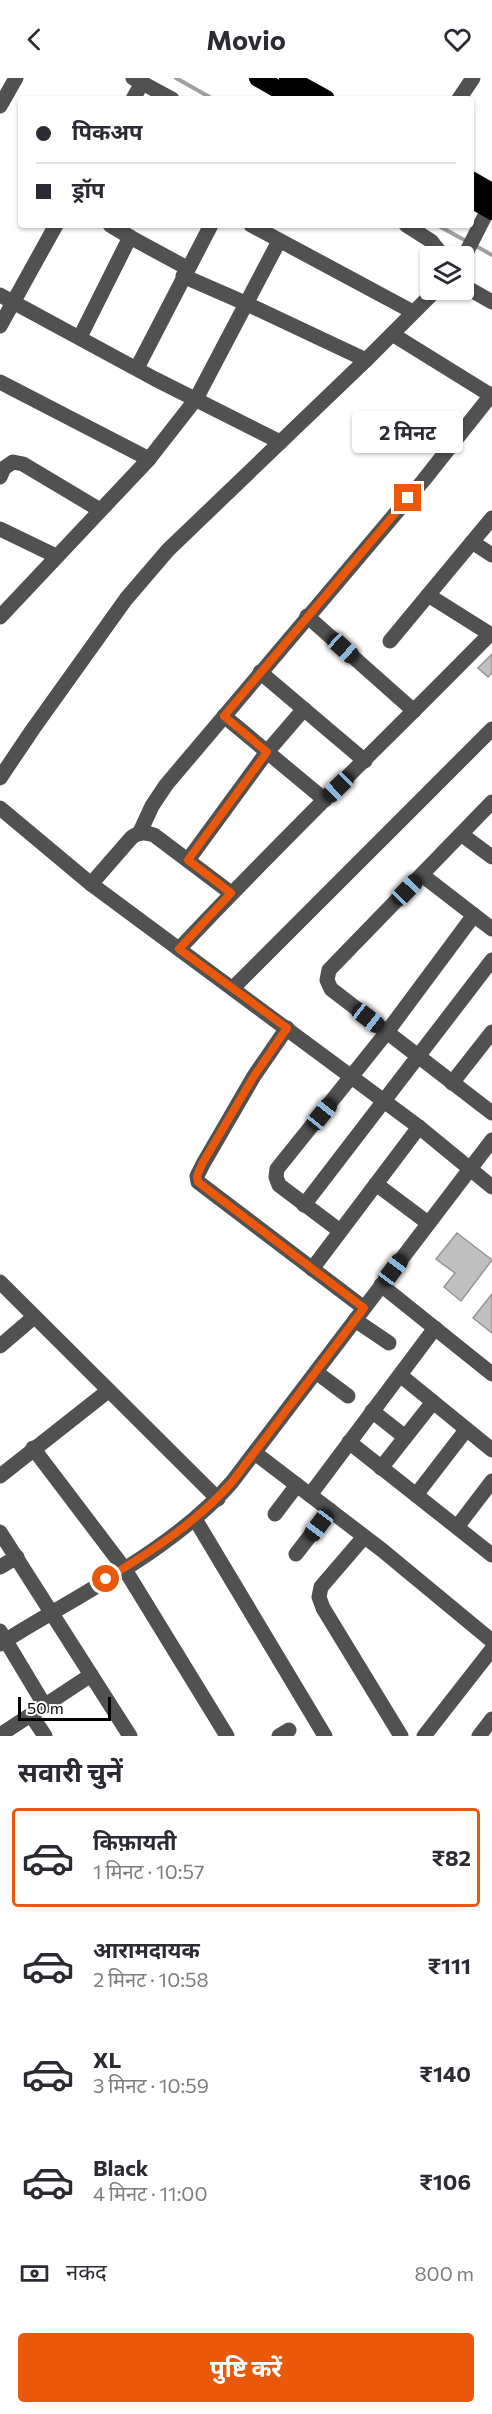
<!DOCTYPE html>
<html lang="hi">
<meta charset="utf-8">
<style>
body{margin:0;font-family:Commissioner,"Noto Sans Devanagari",sans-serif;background:#f7f7f7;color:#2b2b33;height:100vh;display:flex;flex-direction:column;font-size:22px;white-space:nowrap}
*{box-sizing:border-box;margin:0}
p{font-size:20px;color:#7c7c81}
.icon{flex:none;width:33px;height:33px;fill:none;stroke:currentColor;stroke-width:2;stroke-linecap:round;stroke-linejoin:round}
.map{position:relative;height:1658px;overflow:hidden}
.side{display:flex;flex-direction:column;background:#fff;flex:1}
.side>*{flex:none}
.guide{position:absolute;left:18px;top:18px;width:456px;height:132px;border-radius:6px;box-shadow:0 2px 4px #0004;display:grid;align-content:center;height:132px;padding:0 18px;background:#fff}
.fabs{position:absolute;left:420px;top:168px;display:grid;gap:12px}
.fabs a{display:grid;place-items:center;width:54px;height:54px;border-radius:6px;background:#fff;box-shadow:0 2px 4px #0004;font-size:30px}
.scale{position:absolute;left:18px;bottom:15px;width:93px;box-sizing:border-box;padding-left:6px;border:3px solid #000;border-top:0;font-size:16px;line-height:21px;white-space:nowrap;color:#000;-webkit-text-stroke:4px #fff;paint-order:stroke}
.end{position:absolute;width:27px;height:27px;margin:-14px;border:8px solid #ea580c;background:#fff;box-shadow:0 0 0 3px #fff}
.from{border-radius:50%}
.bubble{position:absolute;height:42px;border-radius:6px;background:#fff;box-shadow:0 2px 4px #0004;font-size:20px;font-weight:700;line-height:42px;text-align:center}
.car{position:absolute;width:18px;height:36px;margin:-18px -9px;border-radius:8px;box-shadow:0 0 4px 2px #0007;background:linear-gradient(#222 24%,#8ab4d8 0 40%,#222 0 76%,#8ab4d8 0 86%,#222 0)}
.guide b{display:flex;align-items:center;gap:21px;height:57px;font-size:22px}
.guide b+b{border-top:2px solid #e1e1e2}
.guide i{width:15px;height:15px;background:#2b2b33}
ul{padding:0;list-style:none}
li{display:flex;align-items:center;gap:18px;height:99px;margin:0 12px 9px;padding:0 6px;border:3px solid transparent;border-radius:6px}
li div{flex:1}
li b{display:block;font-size:22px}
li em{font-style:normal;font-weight:700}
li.selected{border-color:#ea580c}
li>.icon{width:54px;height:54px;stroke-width:1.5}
h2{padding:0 18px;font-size:27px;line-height:72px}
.pay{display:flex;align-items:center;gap:15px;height:66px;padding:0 18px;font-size:22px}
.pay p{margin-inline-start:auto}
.action{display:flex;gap:12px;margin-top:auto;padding:12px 18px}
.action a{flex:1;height:69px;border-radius:6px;background:#ea580c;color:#fff;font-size:24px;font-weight:700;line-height:69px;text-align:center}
header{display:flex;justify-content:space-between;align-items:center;height:78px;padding:0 18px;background:#fff;font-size:27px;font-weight:700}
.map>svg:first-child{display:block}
</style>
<header><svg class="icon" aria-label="back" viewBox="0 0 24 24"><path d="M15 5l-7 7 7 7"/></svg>Movio<svg class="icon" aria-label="heart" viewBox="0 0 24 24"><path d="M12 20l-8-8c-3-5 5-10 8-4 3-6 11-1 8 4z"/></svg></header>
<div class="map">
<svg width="492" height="1658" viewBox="0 0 492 1658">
<rect width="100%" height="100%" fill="#fff"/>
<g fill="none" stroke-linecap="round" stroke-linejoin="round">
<g stroke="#9f9f9f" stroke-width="4">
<polyline points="176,0 213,21"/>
<polyline points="437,147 468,164"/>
<polyline points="474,167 492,177"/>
</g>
</g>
<g fill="#c0c0c0" stroke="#959595" stroke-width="1.5">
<polygon points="492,576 492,595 488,599 478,590"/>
<polygon points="457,1155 492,1182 461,1223 444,1209 455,1195 436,1181"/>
<polygon points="492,1216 492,1255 473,1240"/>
</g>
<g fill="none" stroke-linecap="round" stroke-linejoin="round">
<g stroke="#515151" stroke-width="15">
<polyline points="133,0 172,21"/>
<polyline points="133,21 142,5"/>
<polyline points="459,21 473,0"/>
<polyline points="0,28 16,0"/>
<polyline points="110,147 130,159"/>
<polyline points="251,147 413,234"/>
<polyline points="406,147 431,163 443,178"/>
<polyline points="464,179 492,124"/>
<polyline points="183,198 245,225 366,282"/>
<polyline points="464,208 492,224"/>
<polyline points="0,217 155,301 280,364"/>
<polyline points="0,248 56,147"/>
<polyline points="392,256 492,318"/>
<polyline points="80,259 130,159 187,190"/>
<polyline points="137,290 211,147"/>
<polyline points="0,304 149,381"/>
<polyline points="0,399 4,390 13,384 23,386 100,432"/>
<polyline points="0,451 56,478"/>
<polyline points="472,464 492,477"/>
<polyline points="307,538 414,633"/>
<polyline points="0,539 149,381 196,321 279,163"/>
<polyline points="390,563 492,440"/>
<polyline points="260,594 365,683"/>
<polyline points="224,638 325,722"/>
<polyline points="0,700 33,651 126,521 168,472 366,282 436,212"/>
<polyline points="492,724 329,892 327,902 331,911 492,1035"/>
<polyline points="0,730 91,806 419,1049 492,1109"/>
<polyline points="140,754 152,728 166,707 423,403 492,316"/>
<polyline points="461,756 492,779"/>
<polyline points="188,782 267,674 304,631"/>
<polyline points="422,797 492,851"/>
<path d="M91,806L132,759C140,754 145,754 154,757L231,815"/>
<path d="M179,871C280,763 387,661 490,556L428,517"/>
<polyline points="233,910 492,651"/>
<polyline points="287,950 254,998 203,1086 197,1098 198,1104 364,1230"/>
<polyline points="452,1005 492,954"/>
<polyline points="376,1106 428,1145"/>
<polyline points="304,1127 492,882"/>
<polyline points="340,1153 279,1107 276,1099 277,1091 387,954 474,837"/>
<polyline points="312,1191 419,1049"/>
<polyline points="0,1204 218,1421"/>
<polyline points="381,1207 492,1296"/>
<polyline points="355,1242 389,1265"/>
<polyline points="0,1268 34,1239"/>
<polyline points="316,1294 348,1318"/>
<polyline points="400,1297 492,1372"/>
<polyline points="372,1333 405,1359"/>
<polyline points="349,1364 492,1477"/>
<polyline points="33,1370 124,1490 227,1658"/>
<polyline points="255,1375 382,1472 492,1563"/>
<polyline points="381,1390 433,1324"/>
<polyline points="0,1398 108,1313"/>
<polyline points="310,1417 435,1250"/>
<polyline points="416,1417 466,1352"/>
<polyline points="275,1436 297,1407"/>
<polyline points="195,1441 325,1658"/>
<polyline points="457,1449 492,1403"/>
<polyline points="0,1454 130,1658"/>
<polyline points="364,1459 321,1509 319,1519 323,1530 401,1658"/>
<polyline points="296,1476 330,1432"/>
<polyline points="0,1489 17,1479"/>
<polyline points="0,1553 45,1628"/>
<path d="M0,1566C76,1518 173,1472 232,1404L492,1062"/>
<polyline points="31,1637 45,1658"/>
<polyline points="0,1657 91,1597"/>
<polyline points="279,1658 289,1652"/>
<polyline points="424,1658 492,1571"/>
<polyline points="479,1658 492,1641"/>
</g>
<g stroke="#000" stroke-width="18">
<polyline points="258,0 295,21"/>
<polyline points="288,0 326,21"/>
<polyline points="471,102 492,114"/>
<polyline points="471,121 492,133"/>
</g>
</g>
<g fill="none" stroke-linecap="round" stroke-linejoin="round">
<path stroke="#ea580c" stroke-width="8" d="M106,1501C152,1473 196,1445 232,1404L364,1230L198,1104L197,1098L202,1086L254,998L287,950L179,871L231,815L188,782L267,674L224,638L408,420"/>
</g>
</svg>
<div class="fabs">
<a><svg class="icon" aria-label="layers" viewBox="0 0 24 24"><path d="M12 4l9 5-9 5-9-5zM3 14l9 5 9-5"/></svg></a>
</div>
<div class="scale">50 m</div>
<i class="end from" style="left:106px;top:1501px"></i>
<i class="end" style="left:408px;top:420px"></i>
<div class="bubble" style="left:352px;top:333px;width:111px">2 मिनट</div>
<i class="car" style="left:343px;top:570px;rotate:132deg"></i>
<i class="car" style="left:338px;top:709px;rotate:226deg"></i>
<i class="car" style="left:407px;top:812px;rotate:44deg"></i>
<i class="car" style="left:368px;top:940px;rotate:128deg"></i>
<i class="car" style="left:322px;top:1036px;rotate:39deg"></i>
<i class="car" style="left:393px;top:1192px;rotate:37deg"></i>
<i class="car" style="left:319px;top:1447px;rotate:217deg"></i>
<div class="guide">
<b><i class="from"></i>पिकअप</b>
<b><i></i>ड्रॉप</b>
</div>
</div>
<section class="side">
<h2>सवारी चुनें</h2>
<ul>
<li class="selected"><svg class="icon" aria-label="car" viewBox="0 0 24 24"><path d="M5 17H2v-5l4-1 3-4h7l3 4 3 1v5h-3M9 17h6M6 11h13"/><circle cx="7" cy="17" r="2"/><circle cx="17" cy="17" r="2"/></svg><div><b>किफ़ायती</b><p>1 मिनट · 10:57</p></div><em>₹82</em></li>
<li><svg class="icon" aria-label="car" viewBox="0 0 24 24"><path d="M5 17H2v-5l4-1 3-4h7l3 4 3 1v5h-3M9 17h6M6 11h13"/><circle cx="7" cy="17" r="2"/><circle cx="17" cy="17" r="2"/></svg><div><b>आरामदायक</b><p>2 मिनट · 10:58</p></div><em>₹111</em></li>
<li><svg class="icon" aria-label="car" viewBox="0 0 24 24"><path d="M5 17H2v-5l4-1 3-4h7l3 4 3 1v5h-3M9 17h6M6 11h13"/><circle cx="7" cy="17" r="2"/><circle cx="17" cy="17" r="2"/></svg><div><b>XL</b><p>3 मिनट · 10:59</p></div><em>₹140</em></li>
<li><svg class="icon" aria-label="car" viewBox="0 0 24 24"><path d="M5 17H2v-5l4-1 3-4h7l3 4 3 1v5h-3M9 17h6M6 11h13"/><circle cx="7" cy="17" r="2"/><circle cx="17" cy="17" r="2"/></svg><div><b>Black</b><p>4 मिनट · 11:00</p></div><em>₹106</em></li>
</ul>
<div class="pay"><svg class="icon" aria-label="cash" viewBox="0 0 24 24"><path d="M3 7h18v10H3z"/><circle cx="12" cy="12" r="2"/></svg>नकद<p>800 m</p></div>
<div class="action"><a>पुष्टि करें</a></div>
</section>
